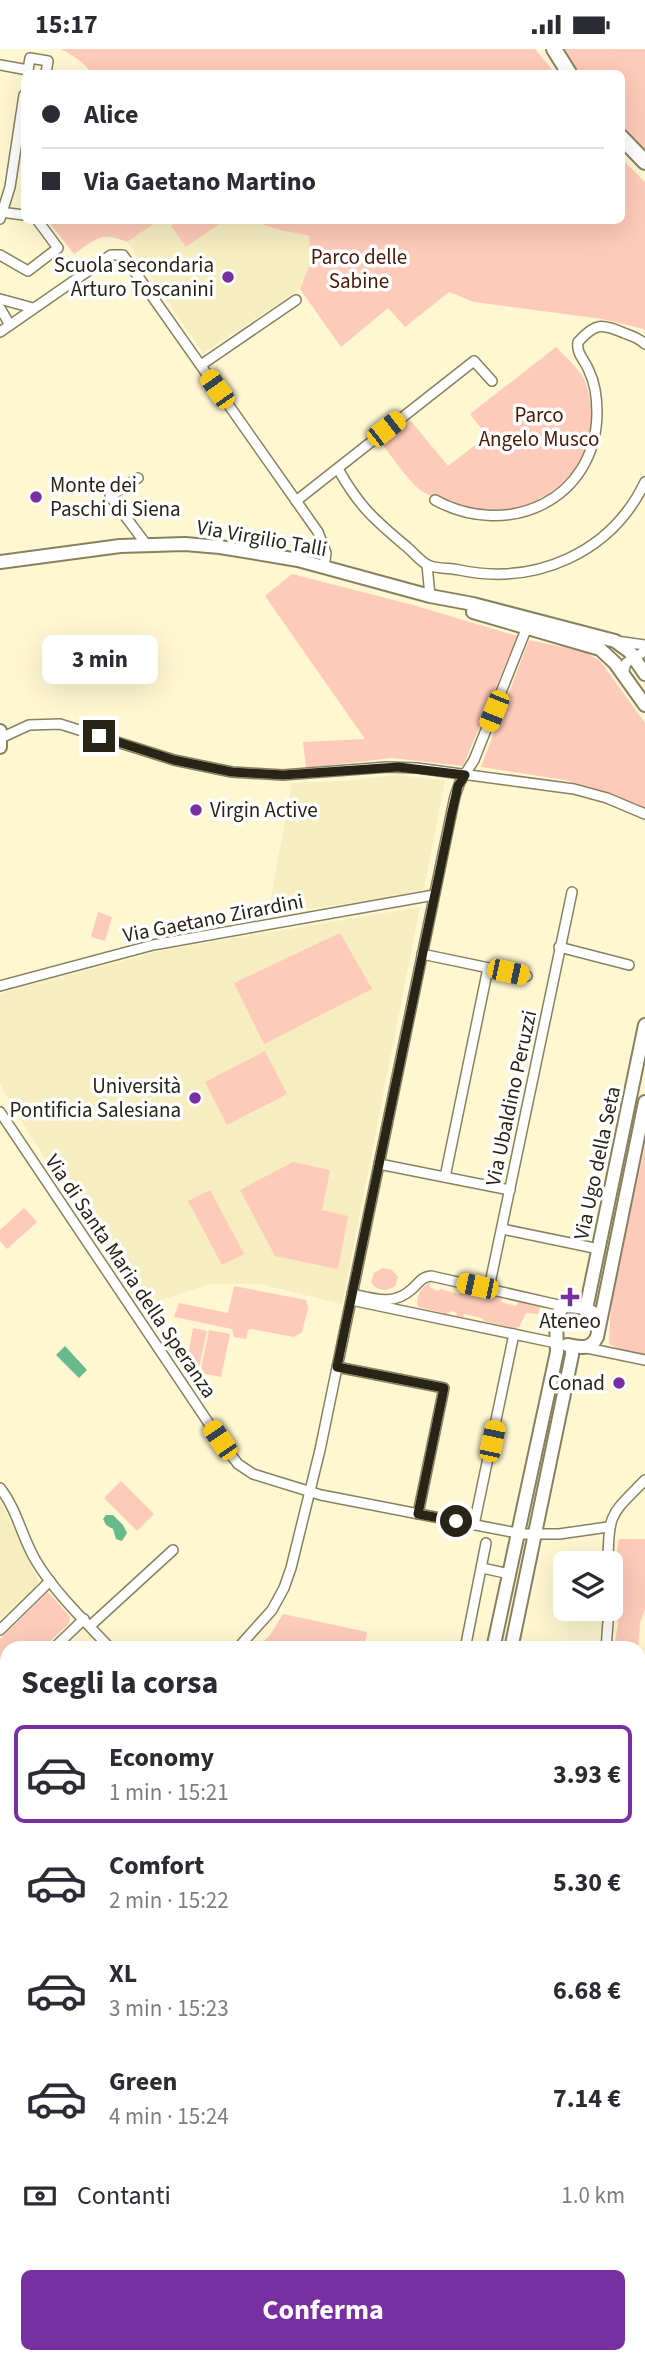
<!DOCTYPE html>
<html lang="it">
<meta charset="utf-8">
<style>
body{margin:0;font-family:"Source Sans 3",sans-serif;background:#f7f7f7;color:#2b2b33;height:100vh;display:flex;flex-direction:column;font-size:26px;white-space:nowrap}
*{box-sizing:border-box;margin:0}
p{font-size:23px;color:#7c7c81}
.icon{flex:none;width:38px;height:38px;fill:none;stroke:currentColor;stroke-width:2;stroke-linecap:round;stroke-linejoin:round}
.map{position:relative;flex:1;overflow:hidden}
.details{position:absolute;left:0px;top:1592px;width:646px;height:723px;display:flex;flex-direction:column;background:#fff;border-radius:21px 21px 0 0;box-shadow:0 7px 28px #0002}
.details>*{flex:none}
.guide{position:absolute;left:21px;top:21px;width:604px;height:154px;border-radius:10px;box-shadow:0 7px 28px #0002;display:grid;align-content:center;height:154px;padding:0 21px;background:#fff}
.tools{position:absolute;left:553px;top:1502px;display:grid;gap:14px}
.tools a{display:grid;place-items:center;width:70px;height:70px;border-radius:10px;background:#fff;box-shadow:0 7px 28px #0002;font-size:35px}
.end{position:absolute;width:32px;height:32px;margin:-16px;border:9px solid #282517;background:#fff;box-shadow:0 0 0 4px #fff}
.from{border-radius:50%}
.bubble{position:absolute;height:49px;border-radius:10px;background:#fff;box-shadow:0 7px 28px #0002;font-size:23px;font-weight:700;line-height:49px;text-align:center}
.car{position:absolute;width:21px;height:42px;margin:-21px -10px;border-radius:9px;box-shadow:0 0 5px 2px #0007;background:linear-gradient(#f5c518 24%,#345 0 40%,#f5c518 0 76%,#345 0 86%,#f5c518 0)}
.guide b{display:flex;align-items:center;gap:24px;height:66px;font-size:26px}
.guide b+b{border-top:2px solid #e1e1e2}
.guide i{width:18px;height:18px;background:#2b2b33}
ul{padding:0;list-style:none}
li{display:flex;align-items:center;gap:21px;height:98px;margin:0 14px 10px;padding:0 7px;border:4px solid transparent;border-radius:10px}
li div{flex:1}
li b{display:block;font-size:26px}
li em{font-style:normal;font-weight:700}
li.selected{border-color:#782fa2}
li>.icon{width:63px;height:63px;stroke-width:1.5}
h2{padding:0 21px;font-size:32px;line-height:84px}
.pay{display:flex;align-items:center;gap:18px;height:77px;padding:0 21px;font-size:26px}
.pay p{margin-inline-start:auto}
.primary-button{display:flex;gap:14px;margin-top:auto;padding:14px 21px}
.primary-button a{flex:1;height:80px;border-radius:10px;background:#782fa2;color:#fff;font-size:28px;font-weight:700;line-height:80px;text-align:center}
.status{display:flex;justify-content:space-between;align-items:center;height:49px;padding:0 35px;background:#fff;direction:ltr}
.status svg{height:19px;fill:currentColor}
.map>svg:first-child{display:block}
</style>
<div class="status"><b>15:17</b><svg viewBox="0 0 49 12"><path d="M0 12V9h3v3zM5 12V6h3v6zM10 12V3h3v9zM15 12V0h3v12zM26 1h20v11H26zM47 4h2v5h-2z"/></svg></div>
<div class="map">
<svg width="645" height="2315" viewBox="0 0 645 2315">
<rect width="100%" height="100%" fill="#fef7d1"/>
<g fill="#f6edc0">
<polygon points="158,172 253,172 276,180 309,187 310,215 300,240 203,304 127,193"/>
<polygon points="397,726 445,731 424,840 375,851 268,865 292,734 344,732"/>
<polygon points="420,858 342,1255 260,1235 210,1235 140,1258 15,1062 0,1035 0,946 9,942 164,901"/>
<polygon points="0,1451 39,1534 0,1570"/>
</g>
<g fill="#fecab9">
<path d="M60,0H535L555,24H91C84,13 72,5 60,0Z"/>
<polygon points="560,0 645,0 645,100 621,75 621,24 576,24"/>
<polygon points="621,109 645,133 645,283 644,280 602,270 474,253 449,243 405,278 388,259 341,298 300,240 310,215 309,187 276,180 253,172 621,172"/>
<path d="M48,172H158L127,193C102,182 95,190 74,205Z"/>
<polygon points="179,172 217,172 219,175 186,198 171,177"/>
<path d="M556,298C564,307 579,319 584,330C603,379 585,425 540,449C535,453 528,458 522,460C492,469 449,457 423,443C412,437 390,405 381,394L410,371L448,417L487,387L470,365Z"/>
<polygon points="292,525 413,556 517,587 463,717 392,709 306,719 303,693 365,690 265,547"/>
<polygon points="529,591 586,603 601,613 645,674 645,760 611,745 565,731 481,718"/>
<polygon points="98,863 112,868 105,892 91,888"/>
<polygon points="340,884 372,940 264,995 234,934"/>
<polygon points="265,1002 287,1045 227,1076 205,1033"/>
<polygon points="645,1096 645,1305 622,1301 609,1295 611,1252"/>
<polygon points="293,1113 330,1121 322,1161 348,1167 338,1220 275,1207 240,1141"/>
<polygon points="210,1141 244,1205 222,1216 188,1152"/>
<polygon points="24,1159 37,1173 7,1200 0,1192 0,1181"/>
<path d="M383,1219L392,1221L398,1228L395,1237C387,1242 377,1243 371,1233L374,1224Z"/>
<path d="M431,1233L429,1238L438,1242L440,1240L459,1245L463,1242L498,1248V1246L503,1247L501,1253L516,1257L519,1252L540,1256L538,1265L526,1264L519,1278L514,1279L484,1272L482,1269L464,1265L463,1268L456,1267L457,1264L452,1262L444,1266V1264L418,1258C415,1248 422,1236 431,1233Z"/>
<polygon points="234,1237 306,1251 308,1259 302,1283 294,1288 252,1280 248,1281 246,1290 234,1288 232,1280 174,1268 179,1254 228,1264"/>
<polygon points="193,1279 207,1282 199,1319 186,1316"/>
<polygon points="209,1281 230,1285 221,1328 200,1324"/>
<polygon points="121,1432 154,1465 137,1482 104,1449"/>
<polygon points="619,1490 645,1490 645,1560 640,1574 638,1599 614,1599 618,1575 613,1525"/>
<polygon points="48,1543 70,1568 69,1574 43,1599 7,1600 7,1633 0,1640 0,1590"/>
<polygon points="283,1565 367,1583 364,1599 257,1599 270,1586"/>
<path d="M639,1609C644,1651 645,1716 639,1757Z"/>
</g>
<g fill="#68b98b">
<polygon points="65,1297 87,1321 79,1329 56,1306"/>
<polygon points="106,1466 113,1466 123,1476 127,1484 122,1492 116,1490 113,1480 106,1476 103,1470"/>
</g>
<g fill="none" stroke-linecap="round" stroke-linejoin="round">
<defs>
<g id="street">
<polyline points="0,16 28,21 28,24"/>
<polyline points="28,21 30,9 48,12 46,24"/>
<polyline points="0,163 24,166"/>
<polyline points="0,170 10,138 24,46"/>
<polyline points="0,206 28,222 58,199 38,172"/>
<polyline points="0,250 33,259"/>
<polyline points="0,259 10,276"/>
<polyline points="0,283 111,206 123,206 318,483 326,504 324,518"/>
<polyline points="201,316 296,251"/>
<path d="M338,420C360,459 375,471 408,499C414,504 421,513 428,516C436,520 450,519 459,521C536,537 611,504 645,433"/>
<polyline points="138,429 110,447 146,495"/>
<path d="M435,451C508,491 596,451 597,364C597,350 595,334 589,322C585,311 576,305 578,293C595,274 602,274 624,284C632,287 639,289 645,295"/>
<polyline points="296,452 474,312 492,332"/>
<polyline points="427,516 430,547"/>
<polyline points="616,592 645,596"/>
<polyline points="623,625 626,614 645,602"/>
<polyline points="1,689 29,676 60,675 174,711 232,723 283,726 387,718 417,719 574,740 607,749 645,765"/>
<polyline points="559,898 629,916"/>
<polyline points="422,905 527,927"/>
<polyline points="0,937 153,896 434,846"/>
<polyline points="0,1063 224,1397 238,1415 253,1425 321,1446 522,1485 559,1485 608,1478"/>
<polyline points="379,1115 510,1141"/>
<polyline points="445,1128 488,919"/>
<polyline points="502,1180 599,1200"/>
<polyline points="489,1239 572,843"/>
<path d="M352,1245C374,1250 394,1257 412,1240C419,1234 421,1228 431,1227L563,1257"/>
<polyline points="351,1251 556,1294"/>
<polyline points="587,1299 645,1311"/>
<polyline points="337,1318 444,1339 418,1465"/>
<path d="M0,1439C17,1460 22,1489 36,1512C56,1545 85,1572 111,1600"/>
<polyline points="474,1476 514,1285"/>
<path d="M608,1514C609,1462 610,1467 645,1431"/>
<polyline points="482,1519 510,1525"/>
<polyline points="90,1577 173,1501"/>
<polyline points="0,1581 50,1532"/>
<polyline points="53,1600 84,1570"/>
<polyline points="237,1600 272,1561 284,1539 291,1519 320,1401 455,747 460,733 474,711 527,578"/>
<polyline points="465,1600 486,1494"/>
<polyline points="606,1600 609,1559"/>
<polyline points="0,1649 7,1643"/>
<polyline points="0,1683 7,1690"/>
<polyline points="639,1848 645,1848"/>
<polyline points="0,1849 7,1837"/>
<polyline points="639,1945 645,1942"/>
<polyline points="0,2023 7,2025"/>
<polyline points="639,2154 645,2160"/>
<polyline points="361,2308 366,2315"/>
</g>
<g id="secondary">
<polyline points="0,513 120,497 185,495 220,498 298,511 430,547 473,555 615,592 630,603 645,625"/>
<polyline points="473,563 600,600 615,614 645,656"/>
<polyline points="0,682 0,698"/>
<polyline points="586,1260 645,976"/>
<path d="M567,1296C580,1298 590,1302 597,1288L645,1053"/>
<path d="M493,1600L557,1303L556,1269L563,1257C576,1257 591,1259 599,1269"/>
<polyline points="511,1600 572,1306 572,1297"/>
<polyline points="0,2217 7,2215"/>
<polyline points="639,2302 645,2309"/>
<polyline points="623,2308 629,2315"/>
</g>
<g id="primary">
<polyline points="554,0 569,24"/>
<polyline points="621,88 645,113"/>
</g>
</defs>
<use href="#street" stroke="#88815f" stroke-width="12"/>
<use href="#secondary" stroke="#88815f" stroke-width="16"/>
<use href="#primary" stroke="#88815f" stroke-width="18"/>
<use href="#street" stroke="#fff" stroke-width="9"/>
<use href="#secondary" stroke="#fff" stroke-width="12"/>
<use href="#primary" stroke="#fff" stroke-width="14"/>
</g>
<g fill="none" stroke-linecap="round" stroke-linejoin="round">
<polyline stroke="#282517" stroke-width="9" points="99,687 174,711 232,723 283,726 398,718 465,726 458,737 452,763 337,1318 444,1339 418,1465 456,1472"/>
</g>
<g fill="#782fa2" stroke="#fff" stroke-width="2.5">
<circle cx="228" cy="228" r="7"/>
<circle cx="36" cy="448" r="7"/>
<circle cx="196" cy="761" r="7"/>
<circle cx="195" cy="1049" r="7"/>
<path d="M566.5 1237.5h7v7h7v7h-7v7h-7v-7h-7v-7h7z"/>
<circle cx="619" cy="1334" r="7"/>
</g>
<g text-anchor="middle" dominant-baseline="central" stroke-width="7" stroke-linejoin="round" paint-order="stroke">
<g font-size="21" fill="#4a1806" stroke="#fff">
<text x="359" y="208">Parco delle<tspan x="359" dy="24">Sabine</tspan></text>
<text x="539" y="366">Parco<tspan x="539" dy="24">Angelo Musco</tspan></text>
</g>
<g font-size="21" fill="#282517" stroke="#fff" text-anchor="end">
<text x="214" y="216">Scuola secondaria<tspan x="214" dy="24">Arturo Toscanini</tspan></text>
<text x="50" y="436" text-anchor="start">Monte dei<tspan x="50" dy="24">Paschi di Siena</tspan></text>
<text x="210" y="761" text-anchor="start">Virgin Active</text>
<text x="181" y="1037">Università<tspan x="181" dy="24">Pontificia Salesiana</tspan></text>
<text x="570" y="1272" text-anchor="middle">Ateneo</text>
<text x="605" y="1334">Conad</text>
</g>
<g font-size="21" fill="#282517" stroke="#fff">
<text transform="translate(262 489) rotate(10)">Via Virgilio Talli</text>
<text transform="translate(213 869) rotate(-11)">Via Gaetano Zirardini</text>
<text transform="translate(511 1049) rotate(-78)">Via Ubaldino Peruzzi</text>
<text transform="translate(597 1114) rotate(-78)">Via Ugo della Seta</text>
<text transform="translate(131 1227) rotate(56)">Via di Santa Maria della Speranza</text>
</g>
</g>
</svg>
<div class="tools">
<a><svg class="icon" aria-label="layers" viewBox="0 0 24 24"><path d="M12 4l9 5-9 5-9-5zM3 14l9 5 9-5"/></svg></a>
</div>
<i class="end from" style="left:456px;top:1472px"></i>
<i class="end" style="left:99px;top:687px"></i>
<div class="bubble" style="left:42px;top:586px;width:116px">3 min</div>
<i class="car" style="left:217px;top:340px;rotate:325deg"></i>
<i class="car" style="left:386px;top:380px;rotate:52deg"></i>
<i class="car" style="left:494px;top:662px;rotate:202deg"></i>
<i class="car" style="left:508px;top:923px;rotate:102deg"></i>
<i class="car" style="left:477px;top:1237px;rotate:282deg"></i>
<i class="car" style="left:220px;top:1391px;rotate:326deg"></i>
<i class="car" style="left:492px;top:1392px;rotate:12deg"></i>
<div class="guide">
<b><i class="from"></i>Alice</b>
<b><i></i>Via Gaetano Martino</b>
</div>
<section class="details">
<h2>Scegli la corsa</h2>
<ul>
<li class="selected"><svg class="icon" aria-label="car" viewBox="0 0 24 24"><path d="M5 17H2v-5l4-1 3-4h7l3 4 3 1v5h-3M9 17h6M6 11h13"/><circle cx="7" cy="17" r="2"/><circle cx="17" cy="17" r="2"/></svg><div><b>Economy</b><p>1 min · 15:21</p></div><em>3.93 €</em></li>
<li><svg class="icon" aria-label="car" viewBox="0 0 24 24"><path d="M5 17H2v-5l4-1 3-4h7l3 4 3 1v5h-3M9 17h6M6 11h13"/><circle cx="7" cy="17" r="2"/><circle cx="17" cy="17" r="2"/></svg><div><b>Comfort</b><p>2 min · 15:22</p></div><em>5.30 €</em></li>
<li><svg class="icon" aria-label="car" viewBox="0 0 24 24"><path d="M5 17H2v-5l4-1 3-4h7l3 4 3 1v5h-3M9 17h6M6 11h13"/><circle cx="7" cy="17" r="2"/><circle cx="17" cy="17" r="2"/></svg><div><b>XL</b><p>3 min · 15:23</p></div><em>6.68 €</em></li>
<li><svg class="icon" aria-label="car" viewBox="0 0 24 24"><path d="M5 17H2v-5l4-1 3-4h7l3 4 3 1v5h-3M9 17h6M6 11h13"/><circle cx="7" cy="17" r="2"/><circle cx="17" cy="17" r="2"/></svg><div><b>Green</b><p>4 min · 15:24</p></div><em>7.14 €</em></li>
</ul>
<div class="pay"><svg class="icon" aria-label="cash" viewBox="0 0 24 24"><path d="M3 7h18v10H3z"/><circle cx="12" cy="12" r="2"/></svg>Contanti<p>1.0 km</p></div>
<div class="primary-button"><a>Conferma</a></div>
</section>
</div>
